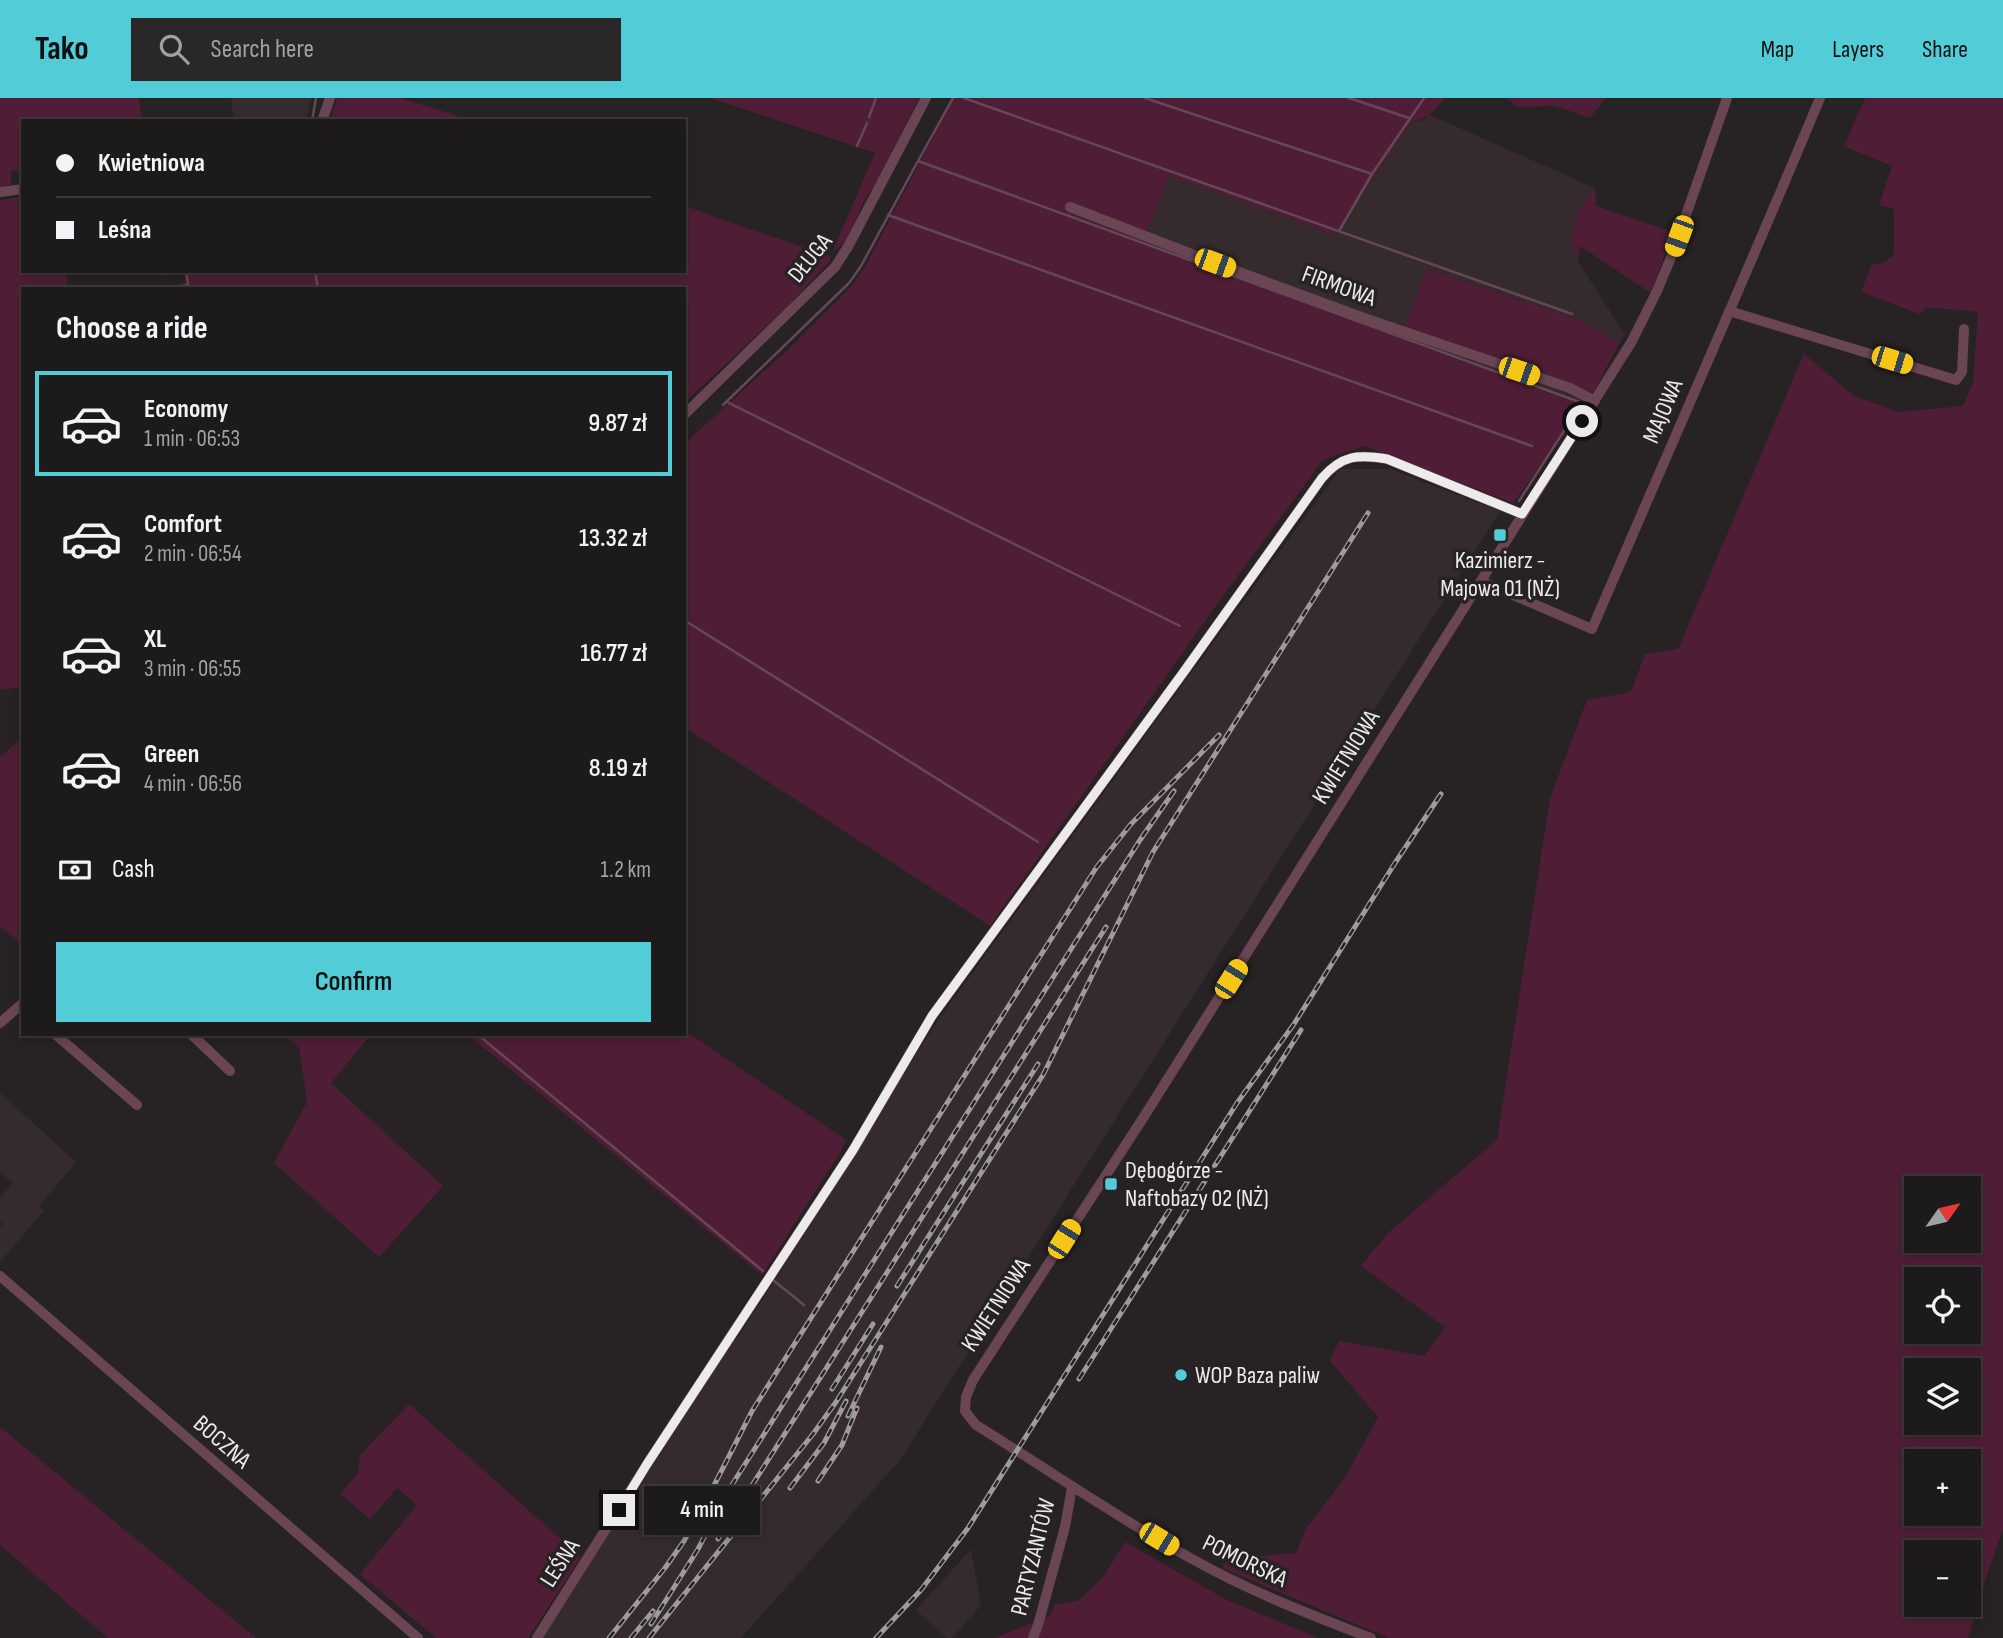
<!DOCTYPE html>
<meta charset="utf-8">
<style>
body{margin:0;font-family:"Sofia Sans Condensed",sans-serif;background:#2a2728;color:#f1f3f6;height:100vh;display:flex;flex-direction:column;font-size:26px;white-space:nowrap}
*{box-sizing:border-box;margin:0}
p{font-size:23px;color:#a0a1a3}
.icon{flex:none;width:38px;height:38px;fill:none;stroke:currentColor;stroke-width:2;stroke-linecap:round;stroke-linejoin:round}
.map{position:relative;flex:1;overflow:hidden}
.panel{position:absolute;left:21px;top:189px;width:665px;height:749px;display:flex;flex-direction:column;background:#1d1a1b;border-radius:0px;box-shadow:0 4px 10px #0003,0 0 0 2px #3b383a}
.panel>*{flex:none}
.hud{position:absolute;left:21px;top:21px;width:665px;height:154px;border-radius:0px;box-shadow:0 4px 10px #0003,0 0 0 2px #3b383a;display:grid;align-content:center;height:154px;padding:0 35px;background:#1d1a1b}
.needle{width:46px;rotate:56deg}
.buttons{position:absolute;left:1904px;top:1078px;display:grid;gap:14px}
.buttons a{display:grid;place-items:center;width:77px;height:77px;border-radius:0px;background:#1d1a1b;box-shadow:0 4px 10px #0003,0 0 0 2px #3b383a;font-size:35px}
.end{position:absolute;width:32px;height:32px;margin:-16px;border:9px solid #edeaeb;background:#111;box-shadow:0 0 0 4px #111}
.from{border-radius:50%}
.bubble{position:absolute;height:49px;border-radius:0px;background:#1d1a1b;box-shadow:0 4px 10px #0003,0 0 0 2px #3b383a;font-size:23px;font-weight:600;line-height:49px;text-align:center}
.car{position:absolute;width:21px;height:42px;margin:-21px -10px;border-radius:9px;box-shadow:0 0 5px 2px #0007;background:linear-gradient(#f5c518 24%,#345 0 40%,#f5c518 0 76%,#345 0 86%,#f5c518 0)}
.hud b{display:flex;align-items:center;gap:24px;height:66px;font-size:26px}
.hud b+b{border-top:2px solid #3b383a}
.hud i{width:18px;height:18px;background:#f1f3f6}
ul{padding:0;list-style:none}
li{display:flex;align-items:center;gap:21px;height:105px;margin:0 14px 10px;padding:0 21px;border:4px solid transparent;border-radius:0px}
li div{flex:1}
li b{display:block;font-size:26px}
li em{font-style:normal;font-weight:600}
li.current{border-color:#52ccd6}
li>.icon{width:63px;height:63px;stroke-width:1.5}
h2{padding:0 35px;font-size:32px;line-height:84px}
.pay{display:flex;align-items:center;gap:18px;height:77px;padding:0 35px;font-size:26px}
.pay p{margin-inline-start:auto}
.action{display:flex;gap:14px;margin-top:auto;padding:14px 35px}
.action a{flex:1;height:80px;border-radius:0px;background:#52ccd6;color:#111;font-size:28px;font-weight:600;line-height:80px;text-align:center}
header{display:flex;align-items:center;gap:42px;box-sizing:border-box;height:98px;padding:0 35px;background:#52ccd6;color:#111}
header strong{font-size:33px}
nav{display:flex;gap:38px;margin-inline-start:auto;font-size:24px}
.search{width:490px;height:63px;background:#2a2728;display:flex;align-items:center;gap:18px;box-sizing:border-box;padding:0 24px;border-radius:0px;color:#a0a1a3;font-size:26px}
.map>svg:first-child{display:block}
</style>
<header>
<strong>Tako</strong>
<div class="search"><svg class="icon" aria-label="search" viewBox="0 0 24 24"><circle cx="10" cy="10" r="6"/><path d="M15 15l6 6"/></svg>Search here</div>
<nav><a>Map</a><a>Layers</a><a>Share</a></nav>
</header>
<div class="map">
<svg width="2003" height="1540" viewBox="0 0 2003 1540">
<rect width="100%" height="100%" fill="#272224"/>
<g fill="#352b2f">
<polygon points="231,0 311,0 307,23 234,23"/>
<polygon points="1430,17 1595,90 1579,111 1571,142 1578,164 1625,236 1619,246 1601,234 1576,221 1428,171 1405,230 1593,295 1584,308 1141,146 1169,78 1334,137 1413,22 1421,23"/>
<polygon points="1340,371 1390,371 1500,413 900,1362 741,1540 542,1540 734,1241 737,1241 873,1028 872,1025 938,922"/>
<polygon points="0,995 76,1064 39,1108 44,1113 0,1164 0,1129 3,1126 0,1123 0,1100 13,1085 0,1074"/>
<polygon points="971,1451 981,1507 952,1540 946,1540 916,1512"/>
</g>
<g fill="#4f1e36" fill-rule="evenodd">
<polygon points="0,0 139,0 142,23 23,23 23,85 19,73 11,73 11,86 0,90"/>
<polygon points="337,0 401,0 474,23 330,23"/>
<path d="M710,0H919L877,85C870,92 865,100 861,109C854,125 852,146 833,152L875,55Z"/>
<path d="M954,0H1445C1436,11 1428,23 1413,22L1334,137L1169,78L1142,145L1584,308L1513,405L1364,348L1323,362L1212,513L990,828L684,629V346L794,246L852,188L865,169Z"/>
<polygon points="1507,0 1606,0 1590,20 1555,8 1517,9"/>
<path d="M1865,0H2003V1431L1990,1468L1968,1540H1389L1222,1470L1228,1461L1296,1455L1305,1432L1346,1378L1378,1319L1330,1263L1339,1243L1424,1258L1445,1229L1361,1168L1388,1135L1497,1042L1550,700L1587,602L1631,594L1645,556L1678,551L1804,256L1854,298L1899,314L1963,308L1973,285L1978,214L1926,209L1920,216L1861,194L1872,165L1879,167L1894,157V111L1879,107L1892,68L1844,48ZM1916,1090H1969V1143H1916ZM1916,1181H1969V1234H1916ZM1916,1272H1969V1325H1916ZM1916,1363H1969V1416H1916ZM1916,1454H1969V1507H1916Z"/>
<polygon points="1595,90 1596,108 1673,134 1651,195 1580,148 1578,164 1571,142 1579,111"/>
<polygon points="18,99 23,101 23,173 66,173 68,191 23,191 23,592 20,590 0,591 0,102"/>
<polygon points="684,107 728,124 830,158 830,163 788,208 684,305 684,191 164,191 162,173 165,173 163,177 164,187 167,188 186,185 184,173 684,173"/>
<polygon points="1427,171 1576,221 1601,234 1619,246 1593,295 1404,230"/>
<polygon points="23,639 23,848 0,828 0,659"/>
<polygon points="684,932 846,1042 841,1053 762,1177 467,936 684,936"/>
<polygon points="281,936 371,936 331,985 443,1088 379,1159 274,1065 307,1004 299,949"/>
<polygon points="409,1306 581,1459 528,1540 436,1540 360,1476 417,1407 397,1390 370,1421 340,1396 358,1375 360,1357"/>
<polygon points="0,1329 256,1540 108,1540 0,1447"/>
<polygon points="1125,1444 1227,1502 1318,1540 995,1540 1050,1518 1054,1507 1079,1502 1104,1478"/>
</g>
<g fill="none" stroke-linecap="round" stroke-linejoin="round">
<g stroke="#654857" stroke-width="2.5">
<polyline points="953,0 918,63 1582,305 1519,403"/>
<polyline points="964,0 1572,216"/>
<polyline points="1145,0 1372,76"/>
<polyline points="1349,0 1409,20"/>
<polyline points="869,19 876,0"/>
<polyline points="312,23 316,0"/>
<polyline points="857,48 867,25"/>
<polyline points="888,117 1532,348"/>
<polyline points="1339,133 1372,76 1424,0"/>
<polyline points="315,173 318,191"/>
<polyline points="170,191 188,187 186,173"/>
<polyline points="727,304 1180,528"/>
<polyline points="723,307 849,185 861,168 918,63"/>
<polyline points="684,522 1038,744"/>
<polyline points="477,936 763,1173"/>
<polyline points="773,1182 804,1207"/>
</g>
<g stroke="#6a4655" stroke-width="10">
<polyline points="322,23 330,0"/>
<polyline points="0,94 23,91"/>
<polyline points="1070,109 1215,165 1367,221 1570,290 1595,303"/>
<polyline points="1729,213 1956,282 1962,274 1964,231"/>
<polyline points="684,317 835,169 849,147 926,0"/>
<path d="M1481,483L1592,531C1668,354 1746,178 1820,0"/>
<polyline points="0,925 23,905"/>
<polyline points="55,936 137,1007"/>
<polyline points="191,936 230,973"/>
<polyline points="0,1178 418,1540"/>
<path d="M537,1540L647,1366L853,1052L932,918L1183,575L1322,380C1343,357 1357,356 1387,361L1522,416"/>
<polyline points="1033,1540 1038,1527 1065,1429 1072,1389"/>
<path d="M1371,1540C1311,1517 1251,1494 1194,1462C1119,1421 1049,1372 976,1327L965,1313L966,1299L973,1282L1145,1017L1632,243L1657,193L1672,157L1727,0"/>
</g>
<defs>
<g id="rail">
<polyline points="897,1188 1038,966"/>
<polyline points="1079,1281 1301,932"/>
<polyline points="832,1291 873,1226"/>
<polyline points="848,1318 881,1249"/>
<polyline points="818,1383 842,1347 857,1310"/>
<polyline points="790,1390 824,1345 846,1303"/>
<polyline points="718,1441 1106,829"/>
<polyline points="651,1526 698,1451 728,1393 1140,742 1174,693"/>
<polyline points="609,1540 665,1470 684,1443 702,1411 752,1313 1096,770 1131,726 1219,637"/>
<polyline points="631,1540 653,1513"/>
<polyline points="649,1540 813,1336 836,1304 1043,977 1153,754 1368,415"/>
<polyline points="876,1540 921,1492 968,1430 1237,1005 1294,926 1395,765 1441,696"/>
</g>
</defs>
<use href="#rail" stroke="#9e9b9c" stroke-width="5"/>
<use href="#rail" stroke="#272224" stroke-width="2.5" stroke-dasharray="8" stroke-linecap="butt"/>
</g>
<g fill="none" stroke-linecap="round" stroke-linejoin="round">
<path stroke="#edeaeb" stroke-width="9" d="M619,1412L647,1366L853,1052L932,918L1183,575L1322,380C1342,357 1358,356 1387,361L1522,416L1582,323"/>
</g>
<g fill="#52ccd6" stroke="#272224" stroke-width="2.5">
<rect x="1493" y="430" width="14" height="14" rx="3.5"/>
<rect x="1104" y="1079" width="14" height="14" rx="3.5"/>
<circle cx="1181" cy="1277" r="7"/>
</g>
<g text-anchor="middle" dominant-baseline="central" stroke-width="7" stroke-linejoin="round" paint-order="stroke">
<g font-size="24" fill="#edeaeb" stroke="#272224">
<text transform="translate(810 160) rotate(-51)">DŁUGA</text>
<text transform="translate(1339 188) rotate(20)">FIRMOWA</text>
<text transform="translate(1663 313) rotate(-67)">MAJOWA</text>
<text transform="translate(1346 659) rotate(-58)">KWIETNIOWA</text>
<text transform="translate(996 1207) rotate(-57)">KWIETNIOWA</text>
<text transform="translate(222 1344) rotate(41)">BOCZNA</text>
<text transform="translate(1033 1459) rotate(-76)">PARTYZANTÓW</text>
<text transform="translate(1245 1463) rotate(26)">POMORSKA</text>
<text transform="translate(560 1465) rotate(-57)">LEŚNA</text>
</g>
<g font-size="24" fill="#edeaeb" stroke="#272224" text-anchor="start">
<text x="1500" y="462" text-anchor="middle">Kazimierz -<tspan x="1500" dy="28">Majowa 01 (NŻ)</tspan></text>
<text x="1125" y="1072">Dębogórze -<tspan x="1125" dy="28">Naftobazy 02 (NŻ)</tspan></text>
<text x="1195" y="1277">WOP Baza paliw</text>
</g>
</g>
</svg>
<div class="buttons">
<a><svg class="needle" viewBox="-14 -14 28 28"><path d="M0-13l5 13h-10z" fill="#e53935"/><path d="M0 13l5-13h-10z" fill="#a0a1a3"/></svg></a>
<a><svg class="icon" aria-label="locate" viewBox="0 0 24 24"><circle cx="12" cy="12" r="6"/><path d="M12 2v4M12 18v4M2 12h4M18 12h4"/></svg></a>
<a><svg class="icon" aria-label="layers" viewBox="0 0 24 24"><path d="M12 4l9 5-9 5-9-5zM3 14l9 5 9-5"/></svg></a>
<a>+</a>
<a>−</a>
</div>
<i class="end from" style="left:1582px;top:323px"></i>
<i class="end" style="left:619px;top:1412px"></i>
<div class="bubble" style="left:644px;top:1388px;width:116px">4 min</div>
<i class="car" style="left:1679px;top:138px;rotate:200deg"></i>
<i class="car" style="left:1215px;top:165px;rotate:110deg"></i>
<i class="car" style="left:1892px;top:262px;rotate:107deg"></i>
<i class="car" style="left:1519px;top:273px;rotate:109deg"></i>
<i class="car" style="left:1231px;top:881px;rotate:32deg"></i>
<i class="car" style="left:1064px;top:1141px;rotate:32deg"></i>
<i class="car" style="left:1159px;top:1441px;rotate:121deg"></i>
<div class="hud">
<b><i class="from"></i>Kwietniowa</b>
<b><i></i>Leśna</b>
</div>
<section class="panel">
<h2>Choose a ride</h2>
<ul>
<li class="current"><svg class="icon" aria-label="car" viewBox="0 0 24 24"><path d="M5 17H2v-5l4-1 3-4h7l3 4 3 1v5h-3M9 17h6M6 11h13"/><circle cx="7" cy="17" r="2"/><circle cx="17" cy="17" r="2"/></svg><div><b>Economy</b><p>1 min · 06:53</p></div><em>9.87 zł</em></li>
<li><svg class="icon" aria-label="car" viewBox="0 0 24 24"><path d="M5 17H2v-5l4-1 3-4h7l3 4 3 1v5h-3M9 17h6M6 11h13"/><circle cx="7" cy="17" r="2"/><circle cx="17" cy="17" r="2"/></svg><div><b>Comfort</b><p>2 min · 06:54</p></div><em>13.32 zł</em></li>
<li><svg class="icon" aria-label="car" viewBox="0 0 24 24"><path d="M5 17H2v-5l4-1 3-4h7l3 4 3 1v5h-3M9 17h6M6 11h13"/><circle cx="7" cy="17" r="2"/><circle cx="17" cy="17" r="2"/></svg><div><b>XL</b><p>3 min · 06:55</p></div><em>16.77 zł</em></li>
<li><svg class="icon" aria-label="car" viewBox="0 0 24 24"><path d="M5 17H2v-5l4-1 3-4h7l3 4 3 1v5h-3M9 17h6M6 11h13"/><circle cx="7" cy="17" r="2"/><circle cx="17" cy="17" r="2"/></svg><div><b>Green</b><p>4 min · 06:56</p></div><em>8.19 zł</em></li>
</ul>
<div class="pay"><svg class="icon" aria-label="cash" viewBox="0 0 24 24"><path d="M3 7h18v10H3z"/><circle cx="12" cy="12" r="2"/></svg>Cash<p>1.2 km</p></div>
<div class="action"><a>Confirm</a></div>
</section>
</div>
